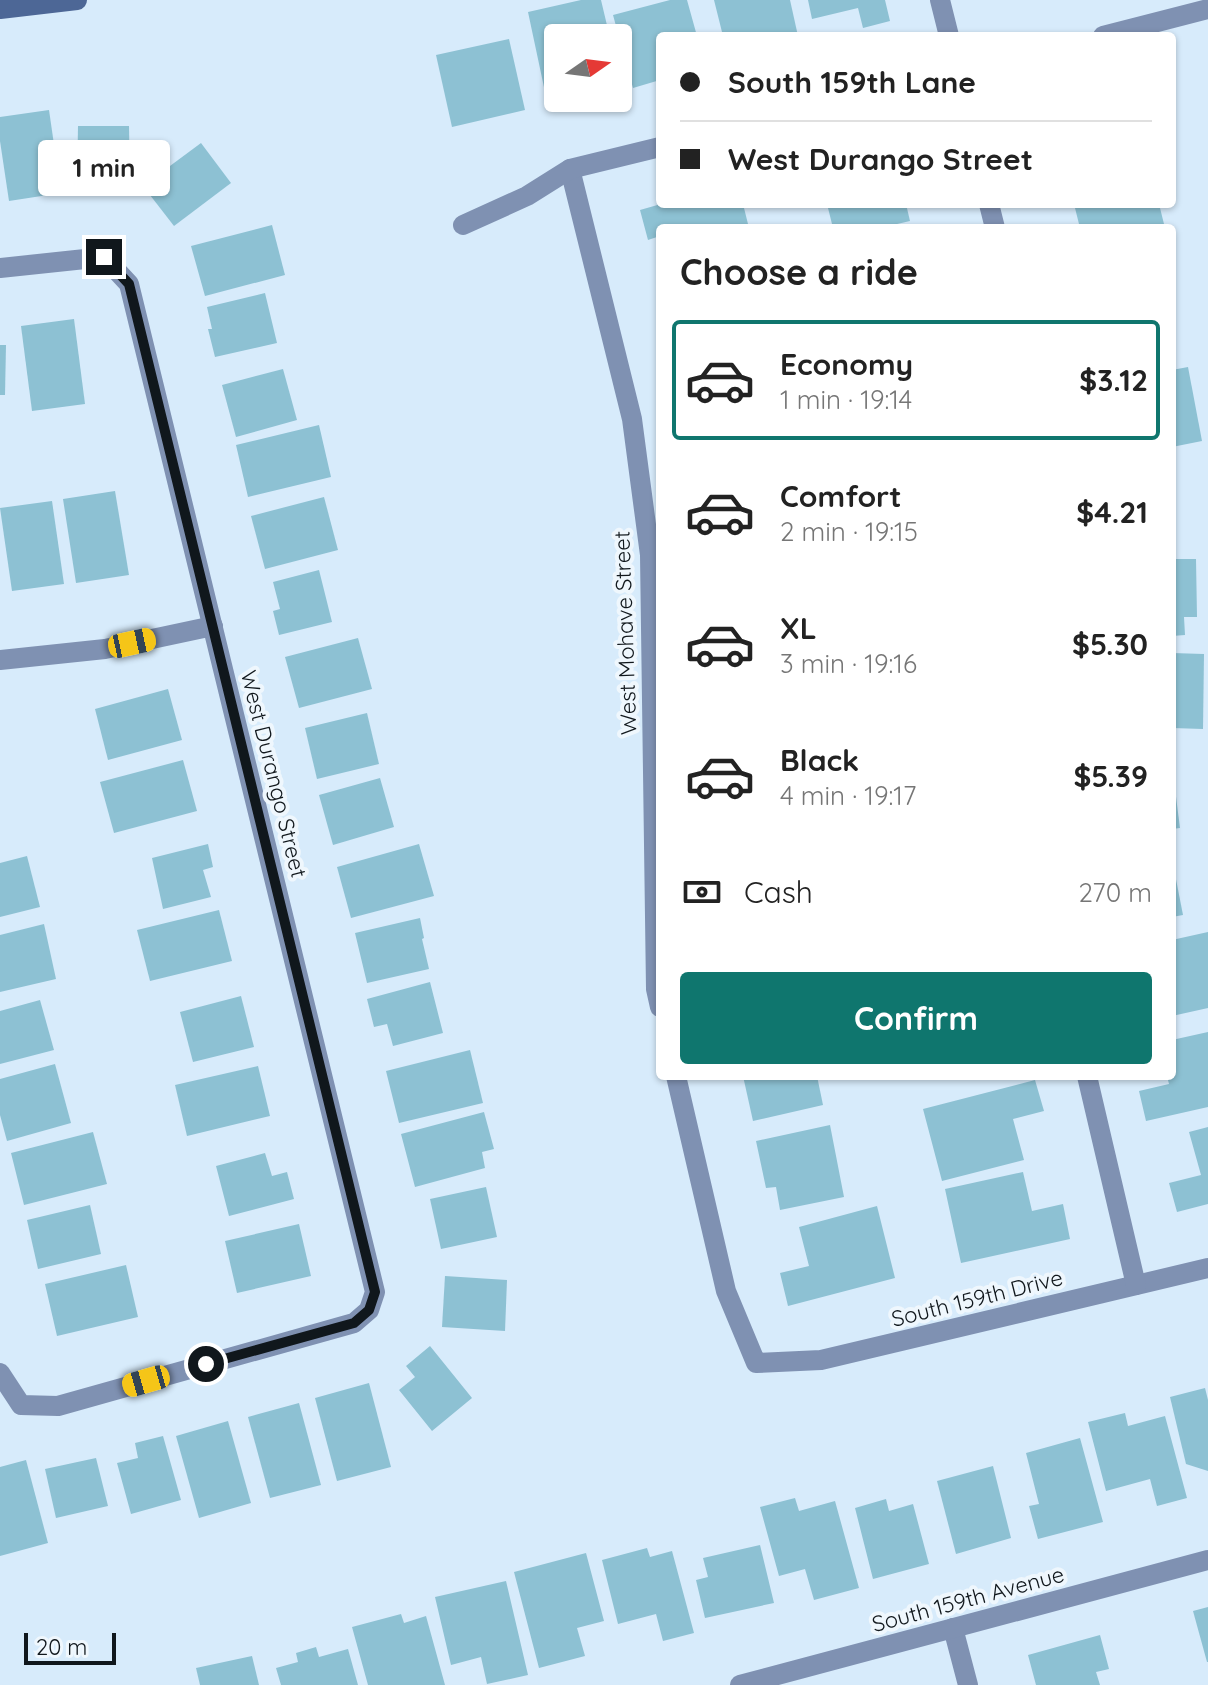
<!DOCTYPE html>
<meta charset="utf-8">
<style>
body{margin:0;font-family:Quicksand,sans-serif;background:#f2f2f2;color:#222;height:100vh;display:flex;flex-direction:column;font-size:30px;white-space:nowrap}
*{box-sizing:border-box;margin:0}
p{font-size:26px;color:#767676}
.icon{flex:none;width:44px;height:44px;fill:none;stroke:currentColor;stroke-width:2;stroke-linecap:round;stroke-linejoin:round}
.map{position:relative;flex:1;overflow:hidden}
.side{position:absolute;left:656px;top:224px;width:520px;height:856px;display:flex;flex-direction:column;background:#fff;border-radius:8px;box-shadow:0 2px 6px #0004}
.side>*{flex:none}
.hud{position:absolute;left:656px;top:32px;width:520px;height:176px;border-radius:8px;box-shadow:0 2px 6px #0004;display:grid;align-content:center;height:176px;padding:0 24px;background:#fff}
.needle{width:52px;rotate:76deg}
.controls{position:absolute;left:544px;top:24px;display:grid;gap:16px}
.controls a{display:grid;place-items:center;width:88px;height:88px;border-radius:8px;background:#fff;box-shadow:0 2px 6px #0004;font-size:40px}
.scale{position:absolute;left:24px;bottom:20px;width:92px;box-sizing:border-box;padding-left:8px;border:4px solid #10171c;border-top:0;font-size:22px;line-height:28px;white-space:nowrap;color:#10171c;-webkit-text-stroke:6px #eff7fd;paint-order:stroke}
.end{position:absolute;width:36px;height:36px;margin:-18px;border:10px solid #10171c;background:#fff;box-shadow:0 0 0 4px #fff}
.from{border-radius:50%}
.bubble{position:absolute;height:56px;border-radius:8px;background:#fff;box-shadow:0 2px 6px #0004;font-size:26px;font-weight:700;line-height:56px;text-align:center}
.car{position:absolute;width:24px;height:48px;margin:-24px -12px;border-radius:10px;box-shadow:0 0 6px 2px #0007;background:linear-gradient(#f5c518 24%,#345 0 40%,#f5c518 0 76%,#345 0 86%,#f5c518 0)}
.hud b{display:flex;align-items:center;gap:28px;height:76px;font-size:30px}
.hud b+b{border-top:2px solid #e0e0e0}
.hud i{width:20px;height:20px;background:#222}
ul{padding:0;list-style:none}
li{display:flex;align-items:center;gap:24px;height:120px;margin:0 16px 12px;padding:0 8px;border:4px solid transparent;border-radius:8px}
li div{flex:1}
li b{display:block;font-size:30px}
li em{font-style:normal;font-weight:700}
li.active{border-color:#0f766e}
li>.icon{width:72px;height:72px;stroke-width:1.5}
h2{padding:0 24px;font-size:36px;line-height:96px}
.pay{display:flex;align-items:center;gap:20px;height:88px;padding:0 24px;font-size:30px}
.pay p{margin-inline-start:auto}
.button{display:flex;gap:16px;margin-top:auto;padding:16px 24px}
.button a{flex:1;height:92px;border-radius:8px;background:#0f766e;color:#fff;font-size:32px;font-weight:700;line-height:92px;text-align:center}
.map>svg:first-child{display:block}
</style>
<div class="map">
<svg width="1208" height="1685" viewBox="0 0 1208 1685">
<rect width="100%" height="100%" fill="#d7ebfb"/>
<g fill="#8dc1d3">
<polygon points="581,0 601,0 610,38 558,38 558,89 545,92 528,12"/>
<polygon points="670,0 687,0 697,36 660,36 660,80 633,88 613,15"/>
<polygon points="714,0 790,0 798,36 723,36"/>
<polygon points="808,0 885,0 890,21 863,28 858,8 812,19"/>
<polygon points="509,39 525,110 452,127 436,55"/>
<polygon points="618,76 626,102 593,110 591,98 618,98"/>
<polygon points="49,110 61,193 9,201 0,141 0,117"/>
<polygon points="78,126 129,126 130,189 77,189"/>
<polygon points="201,143 231,183 174,226 143,186"/>
<polygon points="661,204 743,204 749,228 660,228 660,236 648,240 640,210"/>
<polygon points="827,204 906,204 910,221 880,228 833,228"/>
<polygon points="1074,204 1159,204 1165,228 1080,228"/>
<polygon points="272,225 285,275 205,296 191,246"/>
<polygon points="265,293 277,343 215,357 208,329 212,329 207,307"/>
<polygon points="74,319 85,404 32,411 21,326"/>
<polygon points="0,345 6,345 5,395 0,395"/>
<polygon points="1188,367 1202,441 1172,447 1172,370"/>
<polygon points="283,369 297,420 236,437 222,385"/>
<polygon points="319,425 331,477 248,497 236,445"/>
<polygon points="115,491 129,575 76,583 63,499"/>
<polygon points="324,497 338,550 265,569 251,516"/>
<polygon points="52,501 64,584 12,591 0,508"/>
<polygon points="1172,559 1196,559 1197,617 1184,617 1185,635 1172,636"/>
<polygon points="319,570 332,622 279,635 273,611 280,609 273,582"/>
<polygon points="358,638 372,689 299,708 285,657"/>
<polygon points="1172,653 1204,654 1203,729 1172,728"/>
<polygon points="168,689 182,740 108,760 95,709"/>
<polygon points="367,713 379,764 317,779 305,728"/>
<polygon points="183,760 197,811 114,833 100,782"/>
<polygon points="380,778 394,827 333,845 319,795"/>
<polygon points="1172,781 1174,781 1180,828 1172,829"/>
<polygon points="208,844 213,867 203,870 211,897 163,909 152,858"/>
<polygon points="419,844 434,896 351,918 337,867"/>
<polygon points="27,856 40,907 0,917 0,863"/>
<polygon points="1172,864 1173,864 1183,915 1172,917"/>
<polygon points="219,910 232,961 150,981 137,930"/>
<polygon points="420,918 424,938 422,939 429,969 367,983 355,933"/>
<polygon points="44,924 56,979 0,992 0,935"/>
<polygon points="1208,932 1208,1008 1172,1016 1172,940"/>
<polygon points="430,982 443,1033 393,1046 387,1024 374,1027 367,999"/>
<polygon points="241,996 254,1047 193,1062 180,1012"/>
<polygon points="40,1000 54,1050 0,1064 0,1011"/>
<polygon points="1208,1032 1208,1107 1146,1121 1139,1091 1169,1084 1167,1076 1172,1076 1172,1040"/>
<polygon points="470,1050 483,1103 399,1123 386,1071"/>
<polygon points="55,1064 71,1123 7,1141 0,1115 0,1079"/>
<polygon points="258,1066 270,1116 187,1136 175,1085"/>
<polygon points="743,1076 817,1076 823,1105 753,1121"/>
<polygon points="1035,1080 1044,1111 1013,1119 1024,1160 942,1181 923,1109"/>
<polygon points="484,1112 494,1149 482,1152 485,1168 415,1187 401,1134"/>
<polygon points="830,1125 844,1197 780,1210 776,1187 766,1188 756,1141"/>
<polygon points="1208,1127 1208,1204 1177,1212 1169,1183 1201,1175 1189,1132"/>
<polygon points="93,1132 107,1184 24,1205 11,1153"/>
<polygon points="265,1153 272,1176 287,1172 294,1199 229,1216 216,1166"/>
<polygon points="1023,1172 1032,1211 1063,1204 1070,1239 961,1263 945,1189"/>
<polygon points="486,1187 497,1237 441,1249 430,1199"/>
<polygon points="90,1205 101,1254 38,1269 27,1220"/>
<polygon points="877,1206 895,1278 788,1306 780,1273 809,1266 799,1227"/>
<polygon points="299,1224 311,1276 237,1293 225,1241"/>
<polygon points="126,1265 138,1317 57,1336 45,1284"/>
<polygon points="445,1276 507,1280 505,1331 442,1327"/>
<polygon points="430,1346 472,1398 432,1431 399,1390 415,1377 406,1366"/>
<polygon points="369,1383 391,1467 337,1481 315,1398"/>
<polygon points="1205,1388 1208,1400 1208,1471 1186,1464 1170,1397"/>
<polygon points="299,1403 321,1485 270,1498 248,1417"/>
<polygon points="1125,1413 1128,1426 1165,1416 1187,1498 1157,1506 1150,1479 1106,1491 1088,1422"/>
<polygon points="228,1421 251,1503 199,1518 176,1436"/>
<polygon points="163,1436 181,1500 131,1514 117,1463 138,1458 135,1443"/>
<polygon points="1080,1438 1103,1522 1038,1539 1029,1506 1039,1504 1026,1453"/>
<polygon points="96,1458 108,1506 56,1518 45,1469"/>
<polygon points="26,1460 48,1543 0,1556 0,1467"/>
<polygon points="993,1466 1011,1538 956,1554 937,1481"/>
<polygon points="795,1498 799,1511 835,1501 859,1588 814,1600 805,1569 779,1576 760,1507"/>
<polygon points="886,1499 889,1511 913,1504 929,1564 873,1579 855,1508"/>
<polygon points="760,1545 774,1603 705,1618 696,1580 708,1577 703,1558"/>
<polygon points="647,1548 650,1557 672,1551 694,1633 663,1641 656,1614 618,1624 602,1560"/>
<polygon points="586,1553 604,1621 577,1628 585,1656 539,1668 514,1572"/>
<polygon points="506,1581 528,1675 487,1684 481,1657 451,1665 435,1597"/>
<polygon points="1208,1607 1208,1662 1207,1662 1193,1611"/>
<polygon points="401,1614 404,1623 426,1616 445,1685 368,1685 352,1627"/>
<polygon points="1100,1635 1109,1669 1096,1672 1100,1685 1036,1685 1028,1655"/>
<polygon points="316,1647 319,1657 348,1649 358,1685 281,1685 276,1668 298,1662 296,1653"/>
<polygon points="252,1656 259,1685 200,1685 196,1668"/>
</g>
<g fill="none" stroke-linecap="round" stroke-linejoin="round">
<g stroke="#7f91b2" stroke-width="20">
<polyline points="940,0 949,36"/>
<polyline points="1103,36 1208,9"/>
<polyline points="570,169 632,419 650,555 656,989 660,1007"/>
<polyline points="989,204 995,228"/>
<polyline points="463,225 527,196 570,169 660,147"/>
<polyline points="0,268 104,257 129,284 375,1292 369,1310 354,1323 58,1406 21,1405 0,1373"/>
<polyline points="0,660 105,649 213,626"/>
<polyline points="676,1076 726,1291 756,1363 821,1360 1208,1268"/>
<polyline points="1087,1076 1136,1285"/>
<polyline points="953,1628 968,1685"/>
<polyline points="740,1685 1208,1560"/>
</g>
<polyline stroke="#4d6796" stroke-width="20" points="0,9 77,0"/>
</g>
<g fill="none" stroke-linecap="round" stroke-linejoin="round">
<polyline stroke="#10171c" stroke-width="10" points="104,257 129,284 375,1292 369,1310 354,1323 206,1364"/>
</g>
<g text-anchor="middle" dominant-baseline="central" stroke-width="8" stroke-linejoin="round" paint-order="stroke">
<g font-size="22" fill="#10171c" stroke="#eff7fd">
<text transform="translate(625 633) rotate(-92)">West Mohave Street</text>
<text transform="translate(274 774) rotate(76)">West Durango Street</text>
<text transform="translate(977 1298) rotate(-14)">South 159th Drive</text>
<text transform="translate(968 1599) rotate(-15)">South 159th Avenue</text>
</g>
</g>
</svg>
<div class="controls">
<a><svg class="needle" viewBox="-14 -14 28 28"><path d="M0-13l5 13h-10z" fill="#e53935"/><path d="M0 13l5-13h-10z" fill="#767676"/></svg></a>
</div>
<div class="scale">20 m</div>
<i class="end from" style="left:206px;top:1364px"></i>
<i class="end" style="left:104px;top:257px"></i>
<div class="bubble" style="left:38px;top:140px;width:132px">1 min</div>
<i class="car" style="left:132px;top:643px;rotate:78deg"></i>
<i class="car" style="left:146px;top:1381px;rotate:254deg"></i>
<div class="hud">
<b><i class="from"></i>South 159th Lane</b>
<b><i></i>West Durango Street</b>
</div>
<section class="side">
<h2>Choose a ride</h2>
<ul>
<li class="active"><svg class="icon" aria-label="car" viewBox="0 0 24 24"><path d="M5 17H2v-5l4-1 3-4h7l3 4 3 1v5h-3M9 17h6M6 11h13"/><circle cx="7" cy="17" r="2"/><circle cx="17" cy="17" r="2"/></svg><div><b>Economy</b><p>1 min · 19:14</p></div><em>$3.12</em></li>
<li><svg class="icon" aria-label="car" viewBox="0 0 24 24"><path d="M5 17H2v-5l4-1 3-4h7l3 4 3 1v5h-3M9 17h6M6 11h13"/><circle cx="7" cy="17" r="2"/><circle cx="17" cy="17" r="2"/></svg><div><b>Comfort</b><p>2 min · 19:15</p></div><em>$4.21</em></li>
<li><svg class="icon" aria-label="car" viewBox="0 0 24 24"><path d="M5 17H2v-5l4-1 3-4h7l3 4 3 1v5h-3M9 17h6M6 11h13"/><circle cx="7" cy="17" r="2"/><circle cx="17" cy="17" r="2"/></svg><div><b>XL</b><p>3 min · 19:16</p></div><em>$5.30</em></li>
<li><svg class="icon" aria-label="car" viewBox="0 0 24 24"><path d="M5 17H2v-5l4-1 3-4h7l3 4 3 1v5h-3M9 17h6M6 11h13"/><circle cx="7" cy="17" r="2"/><circle cx="17" cy="17" r="2"/></svg><div><b>Black</b><p>4 min · 19:17</p></div><em>$5.39</em></li>
</ul>
<div class="pay"><svg class="icon" aria-label="cash" viewBox="0 0 24 24"><path d="M3 7h18v10H3z"/><circle cx="12" cy="12" r="2"/></svg>Cash<p>270 m</p></div>
<div class="button"><a>Confirm</a></div>
</section>
</div>
